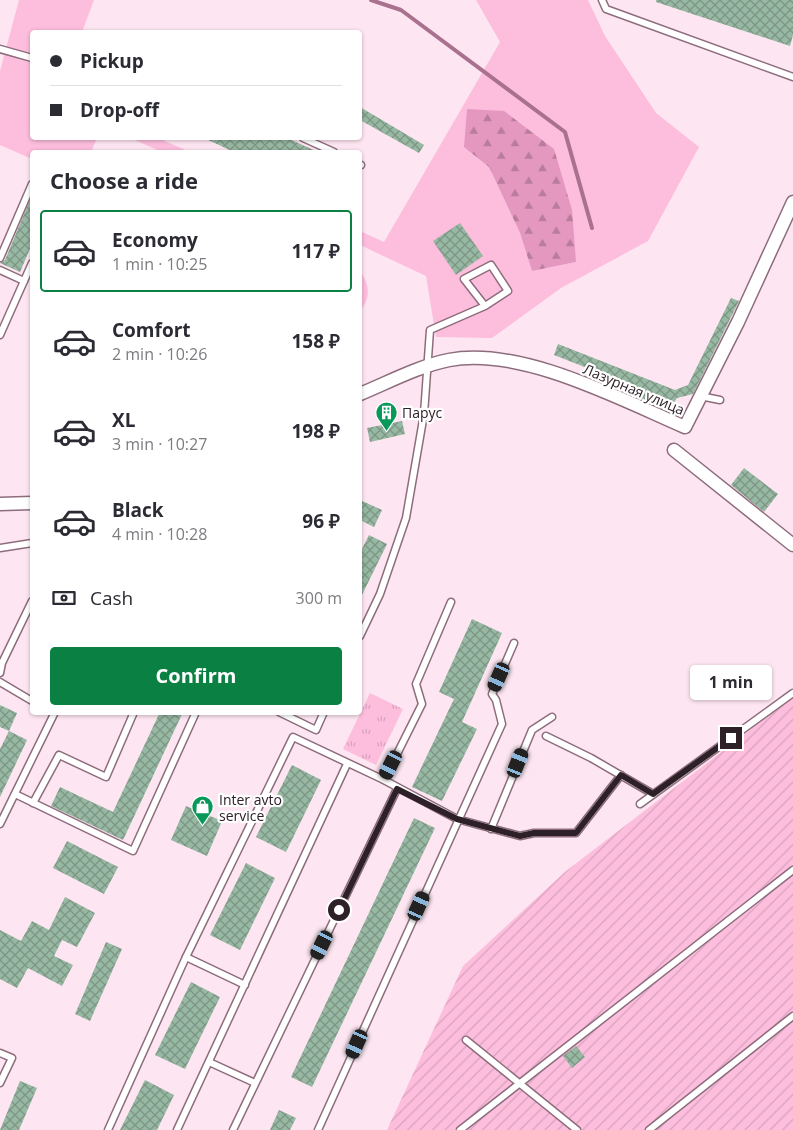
<!DOCTYPE html>
<meta charset="utf-8">
<style>
body{margin:0;font-family:"Open Sans",sans-serif;background:#f2f2f3;color:#2b2b33;height:100vh;display:flex;flex-direction:column;font-size:19px;white-space:nowrap}
*{box-sizing:border-box;margin:0}
p{font-size:16px;color:#7c7c81}
.icon{flex:none;width:28px;height:28px;fill:none;stroke:currentColor;stroke-width:2;stroke-linecap:round;stroke-linejoin:round}
.map{position:relative;flex:1;overflow:hidden}
.drawer{position:absolute;left:30px;top:150px;width:332px;height:565px;display:flex;flex-direction:column;background:#fff;border-radius:5px;box-shadow:0 1px 4px #0004}
.drawer>*{flex:none}
.banner{position:absolute;left:30px;top:30px;width:332px;height:110px;border-radius:5px;box-shadow:0 1px 4px #0004;display:grid;align-content:center;height:110px;padding:0 20px;background:#fff}
.end{position:absolute;width:22px;height:22px;margin:-11px;border:6px solid #2d2027;background:#fff;box-shadow:0 0 0 2px #fff}
.from{border-radius:50%}
.bubble{position:absolute;height:35px;border-radius:5px;background:#fff;box-shadow:0 1px 4px #0004;font-size:16px;font-weight:700;line-height:35px;text-align:center}
.car{position:absolute;width:15px;height:30px;margin:-15px -8px;border-radius:6px;box-shadow:0 0 4px 1px #0007;background:linear-gradient(#222 24%,#8ab4d8 0 40%,#222 0 76%,#8ab4d8 0 86%,#222 0)}
.banner b{display:flex;align-items:center;gap:18px;height:48px;font-size:19px}
.banner b+b{border-top:1px solid #e1e1e2}
.banner i{width:12px;height:12px;background:#2b2b33}
ul{padding:0;list-style:none}
li{display:flex;align-items:center;gap:15px;height:82px;margin:0 10px 8px;padding:0 10px;border:2px solid transparent;border-radius:5px}
li div{flex:1}
li b{display:block;font-size:19px}
li em{font-style:normal;font-weight:700}
li.on{border-color:#0b8043}
li>.icon{width:45px;height:45px;stroke-width:1.5}
h2{padding:0 20px;font-size:22px;line-height:60px}
.pay{display:flex;align-items:center;gap:12px;height:55px;padding:0 20px;font-size:19px}
.pay p{margin-inline-start:auto}
.button{display:flex;gap:10px;margin-top:auto;padding:10px 20px}
.button a{flex:1;height:58px;border-radius:5px;background:#0b8043;color:#fff;font-size:20px;font-weight:700;line-height:58px;text-align:center}
.map>svg:first-child{display:block}
</style>
<div class="map">
<svg width="793" height="1130" viewBox="0 0 793 1130">
<defs>
<pattern id="forest-firs" width="22" height="20" patternUnits="userSpaceOnUse" patternTransform="scale(1.25)"><rect width="22" height="20" fill="#e498c0"/><path d="M5 1l3.5 6h-7zM16 11l3.5 6h-7z" fill="#b97c9c"/></pattern>
<pattern id="park-tufts" width="24" height="20" patternUnits="userSpaceOnUse" patternTransform="scale(1.25)"><rect width="24" height="20" fill="#fdbddd"/><path d="M3 7l-1-3M5 7V3M7 7l1-3M15 17l-1-3M17 17v-4M19 17l1-3" fill="none" stroke="#d9a2be"/></pattern>
<pattern id="garden-furrows" width="10" height="10" patternUnits="userSpaceOnUse" patternTransform="scale(1.25)"><rect width="10" height="10" fill="#fdbddd"/><path d="M-1 1l2-2M0 10L10 0M9 11l2-2" fill="none" stroke="#d9a2be"/></pattern>
<pattern id="building-cross-hatch" width="8" height="8" patternUnits="userSpaceOnUse" patternTransform="scale(1.25)"><rect width="8" height="8" fill="#97b8a2"/><path d="M0 0l8 8M0 8l8-8" fill="none" stroke="#7c9584"/></pattern>
</defs>
<rect width="100%" height="100%" fill="#fde6f1"/>
<g fill="#fdbddd" fill-rule="evenodd">
<polygon points="19,0 94,0 82,32 32,32 32,138 97,138 91,152 32,152 32,159 0,145 0,71"/>
<path d="M476,0H588L605,36L656,113L699,147L648,241L561,288L492,338L436,337L426,276L360,245V231L384,242L500,42ZM489,167L576,262L532,271L520,233Z"/>
<polygon points="130,138 158,138 190,152 162,152"/>
<path d="M360,271C370,285 371,298 360,311Z"/>
</g>
<polygon fill="url(#forest-firs)" points="467,109 504,111 554,149 572,210 576,262 532,271 520,233 489,167 464,147"/>
<polygon fill="url(#park-tufts)" points="370,693 403,709 376,765 343,749"/>
<polygon fill="url(#garden-furrows)" points="793,697 793,1130 387,1130 463,966 566,871"/>
<g fill="none" stroke-linecap="round" stroke-linejoin="round">
<polyline stroke="#aa718f" stroke-width="4" points="371,0 401,10 565,132 592,228"/>
</g>
<g fill="url(#building-cross-hatch)">
<polygon points="656,0 793,0 793,35 790,46 656,2"/>
<polygon points="360,107 424,145 419,153 360,120"/>
<polygon points="204,138 287,138 318,152 234,152"/>
<polygon points="32,195 32,244 20,272 0,263 5,260"/>
<polygon points="460,223 483,256 456,275 433,241"/>
<polygon points="731,298 739,301 693,394 677,398 673,404 666,407 652,403 628,393 623,382 554,355 558,344 675,390 688,385"/>
<polygon points="402,421 405,434 370,442 367,428"/>
<polygon points="744,468 778,494 764,512 731,485"/>
<polygon points="360,500 382,510 374,527 360,520"/>
<polygon points="369,535 387,544 360,599 360,553"/>
<polygon points="472,619 502,633 462,722 477,729 442,801 412,787 454,699 439,692"/>
<polygon points="0,705 17,713 9,731 0,727"/>
<polygon points="160,712 183,712 123,840 51,806 60,787 113,812"/>
<polygon points="9,731 27,740 0,797 0,749"/>
<polygon points="292,765 321,780 286,852 256,837"/>
<polygon points="186,806 222,821 207,856 171,840"/>
<polygon points="414,818 435,828 312,1087 291,1077"/>
<polygon points="67,841 118,867 104,894 53,868"/>
<polygon points="246,863 275,878 240,950 210,935"/>
<polygon points="65,897 95,913 77,947 62,940 54,956 73,965 62,986 28,968 17,988 0,979 0,930 21,941 32,921 49,930"/>
<polygon points="106,942 122,949 90,1021 75,1014"/>
<polygon points="191,982 220,997 185,1069 155,1055"/>
<polygon points="576,1046 585,1057 572,1068 563,1056"/>
<polygon points="145,1080 174,1095 157,1130 120,1130"/>
<polygon points="20,1081 37,1088 19,1130 0,1130"/>
<polygon points="279,1110 296,1118 290,1130 270,1130"/>
</g>
<g fill="none" stroke-linecap="round" stroke-linejoin="round">
<defs>
<g id="lane">
<polyline points="602,0 606,9 793,77"/>
<polyline points="0,49 32,58"/>
<polyline points="303,138 334,152"/>
<polyline points="360,165 361,165"/>
<polyline points="0,258 32,184"/>
<polyline points="0,270 24,281"/>
<polyline points="0,335 32,263"/>
<polyline points="700,396 720,400"/>
<polyline points="0,548 32,543"/>
<polyline points="360,636 380,594 406,518 424,414 430,330 485,306 508,291 491,265 464,279 485,306"/>
<polyline points="0,673 2,663 32,601"/>
<polyline points="0,682 32,701"/>
<polyline points="279,712 316,730 324,712"/>
<polyline points="546,736 591,758 653,794"/>
<polyline points="384,780 422,704 416,684 451,602"/>
<polyline points="15,794 133,851 196,712"/>
<polyline points="33,803 59,755 106,777 134,712"/>
<polyline points="640,804 793,693"/>
<polyline points="0,824 54,714 52,712"/>
<polyline points="491,829 532,730 552,717"/>
<polyline points="186,957 245,985"/>
<polyline points="466,1040 577,1130"/>
<polyline points="0,1053 12,1058 0,1083"/>
<polyline points="209,1062 255,1083"/>
<polyline points="108,1130 186,957 293,737 384,780 457,819 520,836 534,833 576,833 621,775"/>
<polyline points="177,1130 347,764"/>
<polyline points="233,1130 397,789"/>
<polyline points="318,1130 502,724 496,700 492,694 514,643"/>
<polyline points="460,1130 793,870"/>
<polyline points="649,1130 793,1016"/>
</g>
<g id="street">
<path d="M360,394C389,382 419,366 449,360C520,346 620,399 685,427L738,322L793,202"/>
<polyline points="674,450 793,545"/>
<polyline points="0,504 32,503"/>
</g>
</defs>
<use href="#lane" stroke="#8d6c7c" stroke-width="9"/>
<use href="#street" stroke="#8d6c7c" stroke-width="15"/>
<use href="#lane" stroke="#fff" stroke-width="6"/>
<use href="#street" stroke="#fff" stroke-width="12"/>
</g>
<g fill="none" stroke-linecap="round" stroke-linejoin="round">
<polyline stroke="#2d2027" stroke-width="6" points="339,910 397,789 457,819 520,836 534,833 576,833 621,775 653,794 731,738"/>
</g>
<defs>
<symbol id="building-pin" viewBox="-11 -11 22 30"><path d="M0 17L-7.5 6A9.5 9.5 0 1 1 7.5 6Z" fill="#08985a" stroke="#fff"/><path d="M-4-6H4V6H1V3H-1V6H-4ZM-2.5-4.3h1.7v1.8h-1.7ZM.8-4.3h1.7v1.8H.8ZM-2.5-1h1.7V.8h-1.7ZM.8-1h1.7V.8H.8Z" fill="#fff"/></symbol>
<symbol id="shop-pin" viewBox="-11 -11 22 30"><path d="M0 17L-7.5 6A9.5 9.5 0 1 1 7.5 6Z" fill="#08985a" stroke="#fff"/><path d="M-5-2.5h2.3a2.7 3.5 0 0 1 5.4 0H5L5.5 6h-11ZM-1.5-2.5h3a1.5 2.3 0 0 0-3 0Z" fill="#fff"/></symbol>
</defs>
<g fill-rule="evenodd">
<use href="#building-pin" x="374" y="400" width="25" height="34"/>
<use href="#shop-pin" x="190" y="794" width="25" height="34"/>
</g>
<g text-anchor="middle" dominant-baseline="central" stroke-width="4.5" stroke-linejoin="round" paint-order="stroke">
<g font-size="14" fill="#2d2027" stroke="#fff">
<text transform="translate(634 389) rotate(23)">Лазурная улица</text>
</g>
<g font-size="14" fill="#2d2027" stroke="#fff" text-anchor="start">
<text x="402" y="412">Парус</text>
<text x="219" y="799">Inter avto<tspan x="219" dy="16">service</tspan></text>
</g>
</g>
</svg>
<i class="end from" style="left:339px;top:910px"></i>
<i class="end" style="left:731px;top:738px"></i>
<div class="bubble" style="left:690px;top:665px;width:82px">1 min</div>
<i class="car" style="left:499px;top:677px;rotate:204deg"></i>
<i class="car" style="left:518px;top:763px;rotate:22deg"></i>
<i class="car" style="left:391px;top:765px;rotate:207deg"></i>
<i class="car" style="left:419px;top:906px;rotate:24deg"></i>
<i class="car" style="left:322px;top:945px;rotate:206deg"></i>
<i class="car" style="left:357px;top:1044px;rotate:204deg"></i>
<div class="banner">
<b><i class="from"></i>Pickup</b>
<b><i></i>Drop-off</b>
</div>
<section class="drawer">
<h2>Choose a ride</h2>
<ul>
<li class="on"><svg class="icon" aria-label="car" viewBox="0 0 24 24"><path d="M5 17H2v-5l4-1 3-4h7l3 4 3 1v5h-3M9 17h6M6 11h13"/><circle cx="7" cy="17" r="2"/><circle cx="17" cy="17" r="2"/></svg><div><b>Economy</b><p>1 min · 10:25</p></div><em>117 ₽</em></li>
<li><svg class="icon" aria-label="car" viewBox="0 0 24 24"><path d="M5 17H2v-5l4-1 3-4h7l3 4 3 1v5h-3M9 17h6M6 11h13"/><circle cx="7" cy="17" r="2"/><circle cx="17" cy="17" r="2"/></svg><div><b>Comfort</b><p>2 min · 10:26</p></div><em>158 ₽</em></li>
<li><svg class="icon" aria-label="car" viewBox="0 0 24 24"><path d="M5 17H2v-5l4-1 3-4h7l3 4 3 1v5h-3M9 17h6M6 11h13"/><circle cx="7" cy="17" r="2"/><circle cx="17" cy="17" r="2"/></svg><div><b>XL</b><p>3 min · 10:27</p></div><em>198 ₽</em></li>
<li><svg class="icon" aria-label="car" viewBox="0 0 24 24"><path d="M5 17H2v-5l4-1 3-4h7l3 4 3 1v5h-3M9 17h6M6 11h13"/><circle cx="7" cy="17" r="2"/><circle cx="17" cy="17" r="2"/></svg><div><b>Black</b><p>4 min · 10:28</p></div><em>96 ₽</em></li>
</ul>
<div class="pay"><svg class="icon" aria-label="cash" viewBox="0 0 24 24"><path d="M3 7h18v10H3z"/><circle cx="12" cy="12" r="2"/></svg>Cash<p>300 m</p></div>
<div class="button"><a>Confirm</a></div>
</section>
</div>
